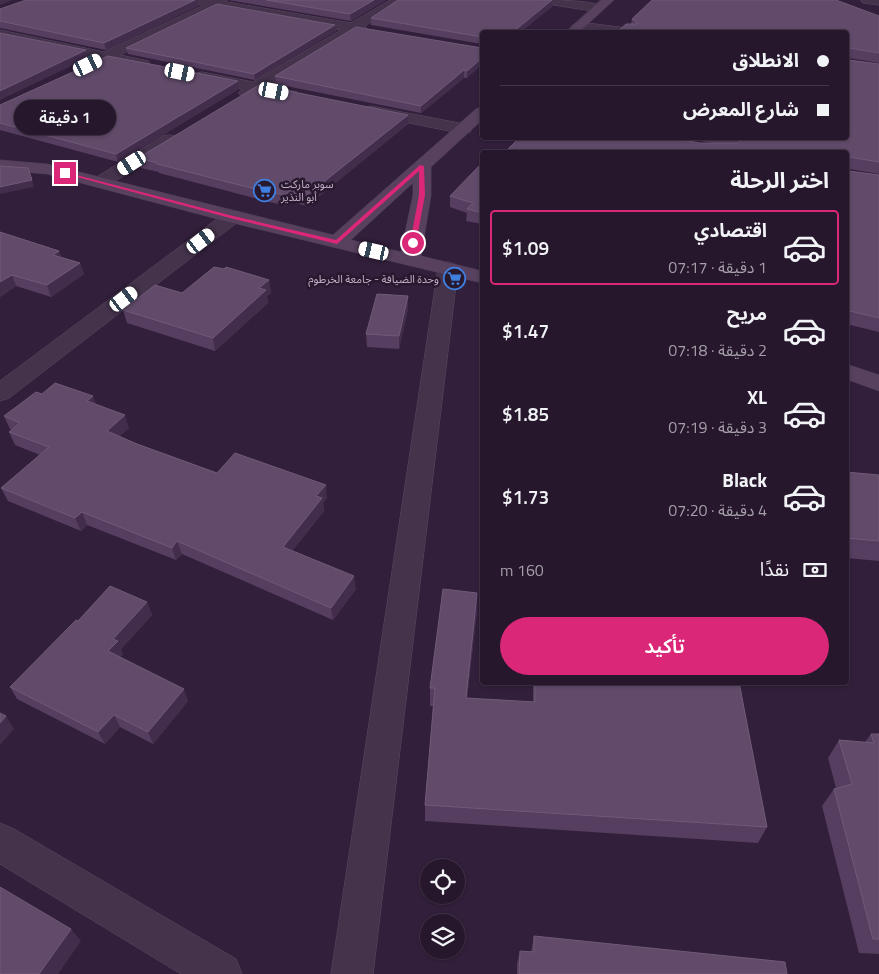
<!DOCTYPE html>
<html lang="ar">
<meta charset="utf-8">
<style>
body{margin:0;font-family:"Titillium Web","Noto Sans Arabic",sans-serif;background:#2e2034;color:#f1f3f6;direction:rtl;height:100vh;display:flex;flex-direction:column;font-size:19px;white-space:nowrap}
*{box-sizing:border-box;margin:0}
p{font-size:16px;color:#a49fa9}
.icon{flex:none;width:28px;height:28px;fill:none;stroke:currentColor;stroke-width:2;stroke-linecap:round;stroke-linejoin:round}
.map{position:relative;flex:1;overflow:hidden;direction:ltr}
.side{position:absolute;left:480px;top:150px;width:369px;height:535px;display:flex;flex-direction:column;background:#26172c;border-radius:5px;box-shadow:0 1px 4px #0004,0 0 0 1px #423648;direction:rtl}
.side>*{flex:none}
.top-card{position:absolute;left:480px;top:30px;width:369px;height:110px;border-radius:5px;box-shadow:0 1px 4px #0004,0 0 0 1px #423648;direction:rtl;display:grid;align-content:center;height:110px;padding:0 20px;background:#26172c}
.fabs{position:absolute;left:420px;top:859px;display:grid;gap:10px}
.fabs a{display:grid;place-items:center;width:45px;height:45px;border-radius:50%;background:#26172c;box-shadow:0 1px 4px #0004,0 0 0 1px #423648;font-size:25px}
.end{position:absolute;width:22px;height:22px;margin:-11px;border:6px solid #db2777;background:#fff;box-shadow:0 0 0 2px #fff}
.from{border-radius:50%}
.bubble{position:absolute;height:35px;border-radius:18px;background:#26172c;box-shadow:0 1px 4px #0004,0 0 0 1px #423648;font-size:16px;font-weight:600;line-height:35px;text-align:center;direction:rtl}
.car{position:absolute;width:15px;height:30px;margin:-15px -8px;border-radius:6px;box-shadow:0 0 4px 1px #0007;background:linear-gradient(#fff 24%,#345 0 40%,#fff 0 76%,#345 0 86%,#fff 0)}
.top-card b{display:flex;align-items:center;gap:18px;height:48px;font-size:19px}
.top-card b+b{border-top:1px solid #423648}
.top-card i{width:12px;height:12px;background:#f1f3f6}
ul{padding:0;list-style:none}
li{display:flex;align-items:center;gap:15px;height:75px;margin:0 10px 8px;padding:0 10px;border:2px solid transparent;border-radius:5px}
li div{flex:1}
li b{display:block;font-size:19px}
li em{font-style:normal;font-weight:600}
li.on{border-color:#db2777}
li>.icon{width:45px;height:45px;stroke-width:1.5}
h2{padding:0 20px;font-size:22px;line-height:60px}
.pay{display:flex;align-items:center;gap:12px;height:55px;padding:0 20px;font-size:19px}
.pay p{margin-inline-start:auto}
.primary-button{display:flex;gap:10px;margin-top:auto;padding:10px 20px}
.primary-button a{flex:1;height:58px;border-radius:30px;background:#db2777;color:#fff;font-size:20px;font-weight:600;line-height:58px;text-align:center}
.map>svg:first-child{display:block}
</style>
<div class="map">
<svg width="879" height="974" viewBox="0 0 879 974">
<rect width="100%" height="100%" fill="#321f3b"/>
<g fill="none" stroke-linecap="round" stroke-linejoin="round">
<defs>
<g id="street">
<polygon points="188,0 226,0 227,2 351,23 390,0 405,0 365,26 367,29 365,32 355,32 269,86 297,92 300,95 297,98 292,100 258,92 246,98 241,96 238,93 242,89 197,79 195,76 197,73 202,72 253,82 341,30 218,8 120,55 148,61 150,64 148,67 143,68 107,61 102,62 95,58 0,38 0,30 104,52 204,5 190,3"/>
<path d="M541,0C555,0 596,0 605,8L599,12L547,4Z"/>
<polygon points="861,0 879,0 879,5 863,3"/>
<polygon points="579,22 627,28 634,32 599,32 574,29 572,26"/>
<polygon points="371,106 464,124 470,126 472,129 470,132 464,134 365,114 363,111 365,108"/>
<polygon points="169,135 175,136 177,140 175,144 107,186 101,187 95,186 92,182 95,178 163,136"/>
<polygon points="232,211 239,213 242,217 239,221 9,398 0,401 0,381 225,213"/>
<polygon points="448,262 455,264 458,268 373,974 331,974 438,268 441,264"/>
<polygon points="0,823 14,829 236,959 242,974 181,974 0,864"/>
</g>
<g id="secondary">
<polygon points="601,0 614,0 579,32 566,32"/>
<path d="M482,107V120L431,167V195L421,256L482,271V283L225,221L47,174L0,170V160L47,164L333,235L476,109ZM413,183V195L401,252L351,240Z"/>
<polygon points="846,364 879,375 879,391 846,379"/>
</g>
</defs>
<use href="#street" stroke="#5c4b63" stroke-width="1"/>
<use href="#secondary" stroke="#4d3c54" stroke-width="1"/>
<use href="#street" fill="#44334b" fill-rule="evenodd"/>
<use href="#secondary" fill="#57415e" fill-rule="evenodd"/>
</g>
<g fill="#553e5f">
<polygon points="26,0 197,0 198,6 106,50 0,28 0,9"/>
<polygon points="228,0 386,0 351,21"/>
<polygon points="552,0 552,7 482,32 482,47 482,44 371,25 371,18"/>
<polygon points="879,16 879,63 849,58 849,60 879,64 879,174 849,169 849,171 879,175 879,332 846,324 846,152 701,143 713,143 680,138 846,138 631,24 632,19"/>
<polygon points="336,31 255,80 128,54 126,48"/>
<polygon points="482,48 467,78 464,78 421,113 276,84 275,76"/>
<polygon points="239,89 118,162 0,130 0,105"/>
<polygon points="408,124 307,206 291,202 287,206 265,201 159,173 159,172 141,168 138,158"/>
<polygon points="482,163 482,224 466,221 467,213 450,207 450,196"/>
<polygon points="0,232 59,251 61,257 80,263 84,274 51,297 16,286 0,297"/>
<polygon points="269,280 271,293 267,296 268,303 215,351 127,323 123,310 182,293"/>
<polygon points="408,296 408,309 399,349 367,347 366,334"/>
<polygon points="42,394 96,405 129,428 119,436 137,444 217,473 327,498 323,503 324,511 292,551 356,589 333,620 182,554 176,560 87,525 81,531 8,501 1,488 40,455 15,445 9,432 12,430 10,429 4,416"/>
<polygon points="846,472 879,475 879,561 846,558"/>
<polygon points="147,602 152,615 121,649 123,654 120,657 188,701 153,744 120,727 105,744 17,699 10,687 78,621"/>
<polygon points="477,611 467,698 533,702 533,682 739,682 767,827 758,843 425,821 425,805 433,706 430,706 430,688"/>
<polygon points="871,734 879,734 879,954 859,953 822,806 834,789 836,788 828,758 839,740 865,742"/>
<polygon points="534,936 787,974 517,974 517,964 520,951 531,952"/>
</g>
<g fill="#422d4c">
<polygon points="0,0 13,0 0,5"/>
<polygon points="195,0 197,0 198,6 106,50 104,43"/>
<polygon points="374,0 386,0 351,21 350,14"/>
<polygon points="552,0 552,7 521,32 513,32"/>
<polygon points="335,25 336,31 255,80 254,74"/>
<polygon points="86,50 88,58 0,100 0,91"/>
<polygon points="482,58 482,65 467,78 467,71"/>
<polygon points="464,70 464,78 421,113 421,106"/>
<polygon points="238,81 239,89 118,162 116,154"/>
<polygon points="408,115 408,124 307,206 306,196"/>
<polygon points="32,180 34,187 0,194 0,187"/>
<polygon points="290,192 291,202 287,206 286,195"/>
<polygon points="59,251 63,262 53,255"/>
<polygon points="80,263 84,274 51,297 47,285"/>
<polygon points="12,275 16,286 0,297 0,282"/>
<polygon points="269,280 271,293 267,296 268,303 215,351 213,338 259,288"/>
<polygon points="408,296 408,309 399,349 399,336"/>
<polygon points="93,396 98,409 87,401"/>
<polygon points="125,415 129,428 111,444 107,431"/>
<polygon points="326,485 327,498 323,503 324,511 285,560 283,547 316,496"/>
<polygon points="82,512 87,525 81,531 75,518"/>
<polygon points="177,541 182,554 176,560 172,548"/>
<polygon points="354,576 356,589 333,620 331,608"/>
<polygon points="477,593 477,611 465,715 466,698"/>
<polygon points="147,602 152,615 121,649 123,654 114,664 108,651 113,639"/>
<polygon points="184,689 188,701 153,744 148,732"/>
<polygon points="114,715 120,727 105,744 98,732"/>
<polygon points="6,716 14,729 0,745 0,723"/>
<polygon points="71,929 81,941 58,974 39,974"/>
</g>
<g fill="#614a6a" stroke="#705a79">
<polygon points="26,0 195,0 104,43 0,21 0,9"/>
<polygon points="266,0 374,0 350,14"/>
<polygon points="398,0 552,0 513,32 482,32 482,37 371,18"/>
<polygon points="652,0 836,0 879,16 879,53 849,48 847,50 849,60 879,64 879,162 849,157 849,171 879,175 879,318 846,310 846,152 505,152 519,138 668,138 701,143 738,143 740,141 737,138 846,138 846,32 617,32 626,24 637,24 636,21 632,19"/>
<polygon points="217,4 335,25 254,74 126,48"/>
<polygon points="356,27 482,48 482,58 467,71 464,70 421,106 275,76"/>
<polygon points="0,33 86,50 0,91"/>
<polygon points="108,56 238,81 116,154 0,123 0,105"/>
<polygon points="259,85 408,115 306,196 290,192 286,195 263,191 157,164 158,163 138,158"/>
<polygon points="482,163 482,213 467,209 473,203 450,196"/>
<polygon points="0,166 28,168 32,180 0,187"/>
<polygon points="0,232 59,251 53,255 80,263 47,285 12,275 0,282"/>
<polygon points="214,267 224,269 226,267 269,280 259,288 266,290 213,338 123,310 155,285 182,293"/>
<polygon points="377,294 408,296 399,336 366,334"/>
<polygon points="55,383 93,396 87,401 125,415 107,431 137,444 217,473 235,453 326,485 316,496 322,498 283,547 354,576 331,608 177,541 172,548 82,512 75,518 1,488 49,447 9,432 20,423 4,416 36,392 42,394"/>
<polygon points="846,472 879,475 879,541 846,538"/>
<polygon points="110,586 147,602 113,639 118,641 108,651 184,689 148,732 114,715 98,732 10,687 76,620 78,621"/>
<polygon points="443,589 477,593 466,698 535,702 535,682 739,682 767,827 425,805 435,688 430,688"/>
<polygon points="0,713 6,716 0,723"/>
<polygon points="871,734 879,734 879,939 873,939 834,789 852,784 839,740 874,743"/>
<polygon points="0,887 71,929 39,974 0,974"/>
<polygon points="534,936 785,962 787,974 519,974 520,951 534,952"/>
</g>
<polygon fill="#db2777" points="420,165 424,166 425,195 416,243 413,245 410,243 419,195 419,171 337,244 230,218 62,173 65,172 233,216 336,240"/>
<defs>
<symbol id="supermarket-ring" viewBox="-11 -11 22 22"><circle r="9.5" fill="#29192f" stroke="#3f7fe0" stroke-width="1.5"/><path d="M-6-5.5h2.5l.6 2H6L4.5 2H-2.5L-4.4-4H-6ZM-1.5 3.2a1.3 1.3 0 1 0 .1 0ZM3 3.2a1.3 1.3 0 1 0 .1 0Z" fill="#3f7fe0"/></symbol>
</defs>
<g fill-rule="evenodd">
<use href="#supermarket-ring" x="252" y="178" width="25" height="25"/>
<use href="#supermarket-ring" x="442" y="266" width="25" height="25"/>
</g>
<g text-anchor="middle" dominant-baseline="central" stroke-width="5" stroke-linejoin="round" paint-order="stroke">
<g font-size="11" fill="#c0aec7" stroke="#29192f" text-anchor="start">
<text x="281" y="184">سوبر ماركت<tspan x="281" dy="13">أبو النذير</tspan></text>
<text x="439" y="279" text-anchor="end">وحدة الضيافة - جامعة الخرطوم</text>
</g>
</g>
</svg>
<div class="fabs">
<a><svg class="icon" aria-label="locate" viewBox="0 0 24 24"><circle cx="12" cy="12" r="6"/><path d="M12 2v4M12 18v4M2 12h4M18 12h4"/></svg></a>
<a><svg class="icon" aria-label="layers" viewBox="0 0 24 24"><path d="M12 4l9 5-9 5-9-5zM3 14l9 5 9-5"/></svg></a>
</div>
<i class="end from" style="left:413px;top:243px"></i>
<i class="end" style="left:65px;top:173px"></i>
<div class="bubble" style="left:14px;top:100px;width:102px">1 دقيقة</div>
<i class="car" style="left:88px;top:65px;rotate:64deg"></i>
<i class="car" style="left:180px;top:72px;rotate:102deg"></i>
<i class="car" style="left:274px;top:91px;rotate:101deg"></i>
<i class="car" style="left:132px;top:163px;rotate:238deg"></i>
<i class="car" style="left:201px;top:241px;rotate:53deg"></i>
<i class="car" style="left:374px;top:251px;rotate:283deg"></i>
<i class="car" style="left:124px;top:299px;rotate:53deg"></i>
<div class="top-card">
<b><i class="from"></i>الانطلاق</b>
<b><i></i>شارع المعرض</b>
</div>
<section class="side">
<h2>اختر الرحلة</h2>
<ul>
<li class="on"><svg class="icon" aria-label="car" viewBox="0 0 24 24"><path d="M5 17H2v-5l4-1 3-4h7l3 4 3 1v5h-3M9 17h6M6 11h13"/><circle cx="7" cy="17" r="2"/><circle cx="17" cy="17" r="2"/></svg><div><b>اقتصادي</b><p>1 دقيقة · 07:17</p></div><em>$1.09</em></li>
<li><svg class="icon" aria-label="car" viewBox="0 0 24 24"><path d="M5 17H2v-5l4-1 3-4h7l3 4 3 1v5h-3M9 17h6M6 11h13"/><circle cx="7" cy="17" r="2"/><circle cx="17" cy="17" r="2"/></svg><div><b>مريح</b><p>2 دقيقة · 07:18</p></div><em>$1.47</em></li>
<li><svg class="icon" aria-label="car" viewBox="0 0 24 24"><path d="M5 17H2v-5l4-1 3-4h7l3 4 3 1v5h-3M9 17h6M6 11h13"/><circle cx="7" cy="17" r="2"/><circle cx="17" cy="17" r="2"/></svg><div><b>XL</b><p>3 دقيقة · 07:19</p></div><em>$1.85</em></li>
<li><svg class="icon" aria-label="car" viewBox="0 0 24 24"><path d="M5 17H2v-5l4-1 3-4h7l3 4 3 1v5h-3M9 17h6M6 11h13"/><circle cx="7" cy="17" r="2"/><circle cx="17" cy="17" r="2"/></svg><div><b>Black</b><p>4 دقيقة · 07:20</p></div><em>$1.73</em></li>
</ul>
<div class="pay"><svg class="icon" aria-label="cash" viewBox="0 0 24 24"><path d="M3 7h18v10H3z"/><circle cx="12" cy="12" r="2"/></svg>نقدًا<p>160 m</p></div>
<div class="primary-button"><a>تأكيد</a></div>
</section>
</div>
